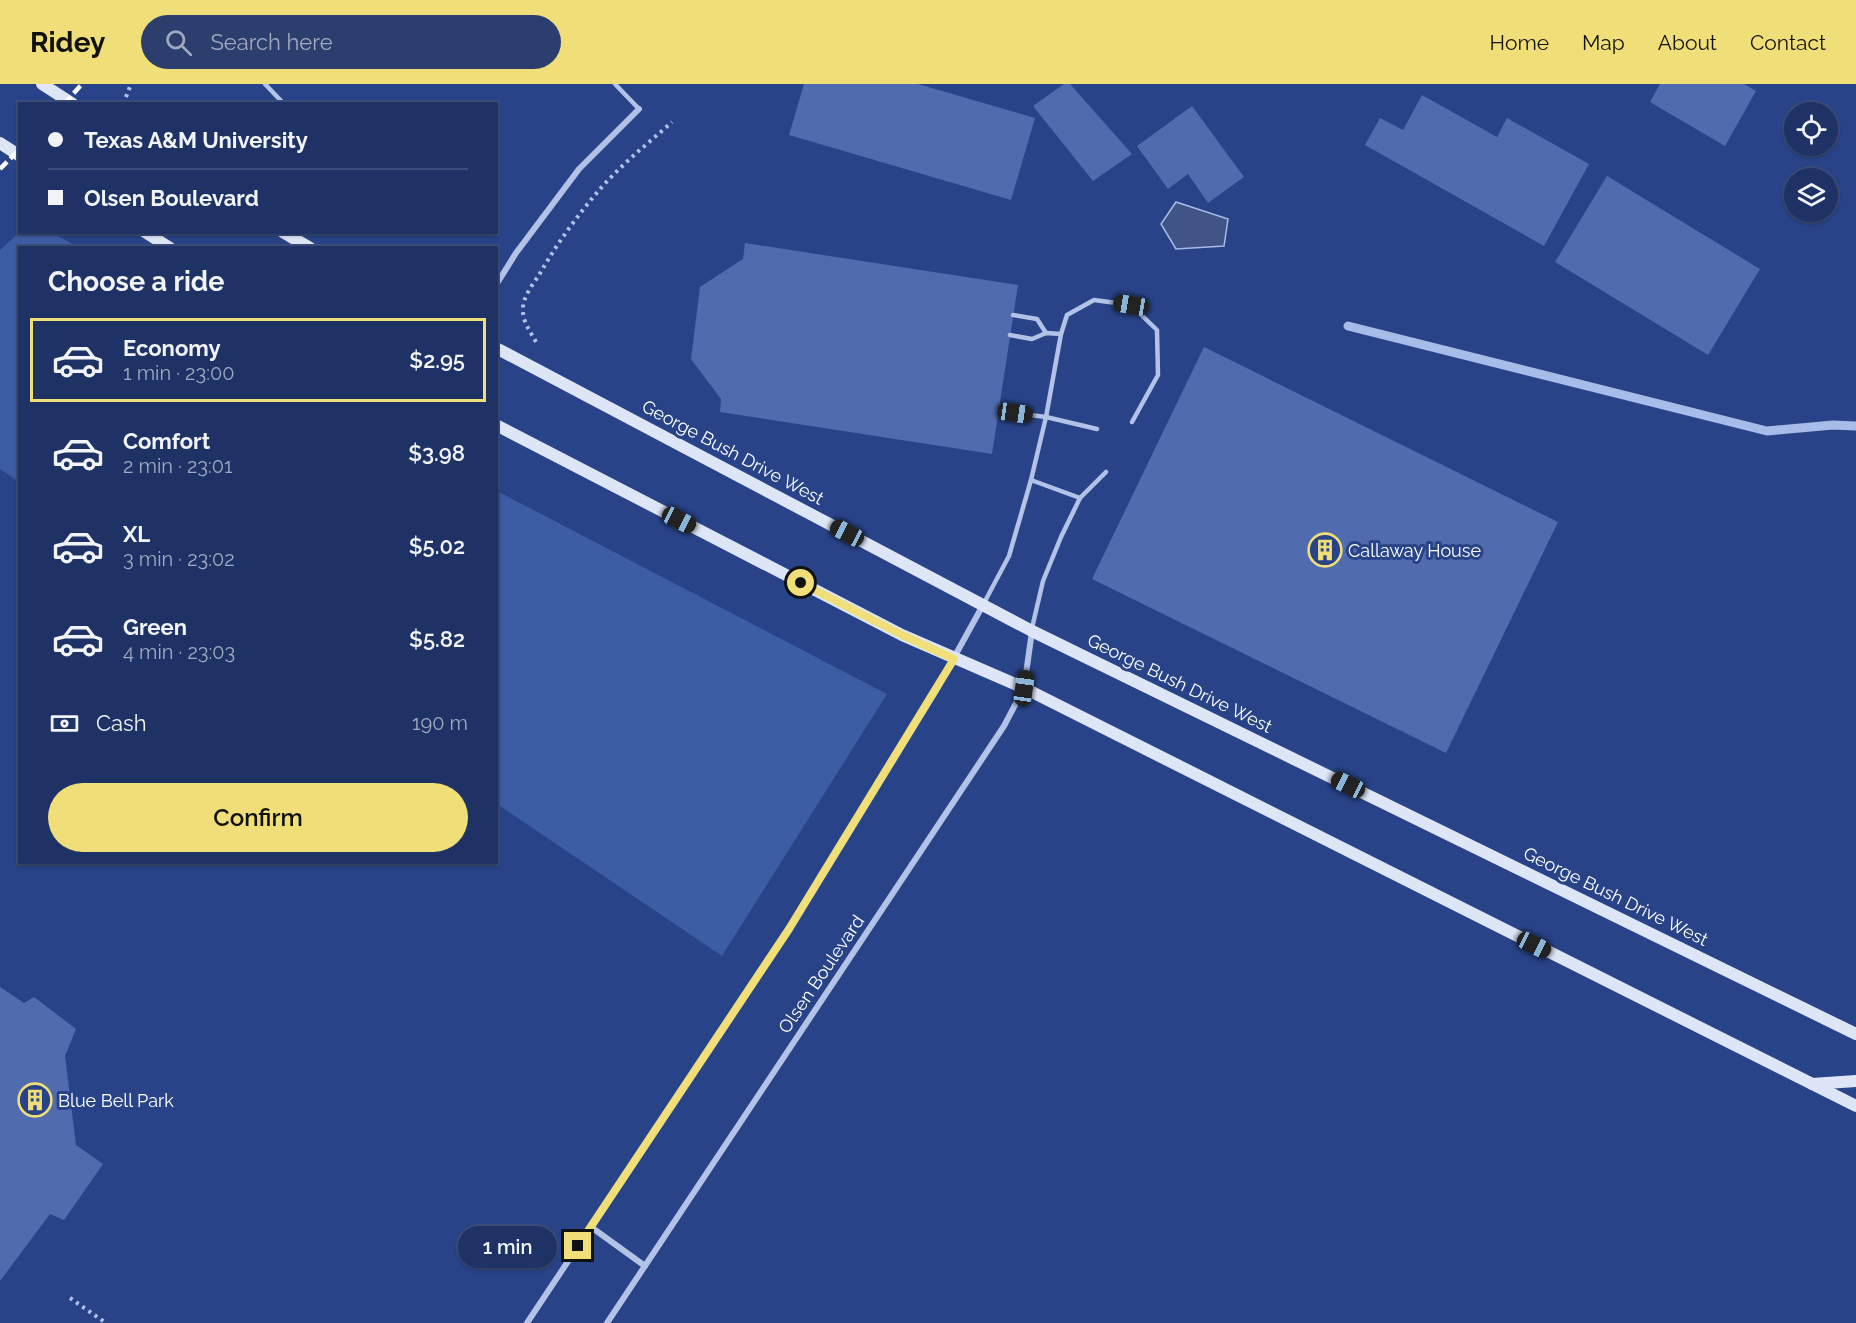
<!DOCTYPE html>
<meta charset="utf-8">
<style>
body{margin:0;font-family:Raleway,sans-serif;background:#2b3e6e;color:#f1f3f6;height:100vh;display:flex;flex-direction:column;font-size:22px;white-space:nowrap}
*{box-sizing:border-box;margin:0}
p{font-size:20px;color:#a1aabf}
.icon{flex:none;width:33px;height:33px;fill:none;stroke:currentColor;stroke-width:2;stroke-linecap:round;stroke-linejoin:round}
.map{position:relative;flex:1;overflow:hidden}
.details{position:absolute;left:18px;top:162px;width:480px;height:618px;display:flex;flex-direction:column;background:#1e3265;border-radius:0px;box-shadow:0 2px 4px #0004,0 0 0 2px #3c4d79}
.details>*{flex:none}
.top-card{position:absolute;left:18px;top:18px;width:480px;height:132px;border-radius:0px;box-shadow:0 2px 4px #0004,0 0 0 2px #3c4d79;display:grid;align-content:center;height:132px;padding:0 30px;background:#1e3265}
.buttons{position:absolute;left:1784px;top:18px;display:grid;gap:12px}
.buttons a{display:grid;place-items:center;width:54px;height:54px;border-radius:50%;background:#1e3265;box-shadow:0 2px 4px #0004,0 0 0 2px #3c4d79;font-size:30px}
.end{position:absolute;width:27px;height:27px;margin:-14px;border:8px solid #f0df79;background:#111;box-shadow:0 0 0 3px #111}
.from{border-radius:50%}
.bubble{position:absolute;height:42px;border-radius:21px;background:#1e3265;box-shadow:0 2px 4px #0004,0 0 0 2px #3c4d79;font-size:20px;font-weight:600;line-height:42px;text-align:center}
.car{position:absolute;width:18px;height:36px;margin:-18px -9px;border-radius:8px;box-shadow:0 0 4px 2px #0007;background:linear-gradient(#222 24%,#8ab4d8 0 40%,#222 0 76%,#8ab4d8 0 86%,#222 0)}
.top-card b{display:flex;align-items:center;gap:21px;height:57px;font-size:22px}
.top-card b+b{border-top:2px solid #3c4d79}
.top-card i{width:15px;height:15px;background:#f1f3f6}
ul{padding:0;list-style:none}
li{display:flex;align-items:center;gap:18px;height:84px;margin:0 12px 9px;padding:0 18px;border:3px solid transparent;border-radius:0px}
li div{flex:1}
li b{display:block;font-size:22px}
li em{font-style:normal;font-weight:600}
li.current{border-color:#f0df79}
li>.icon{width:54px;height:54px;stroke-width:1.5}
h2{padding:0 30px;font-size:27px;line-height:72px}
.pay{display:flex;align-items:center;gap:15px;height:66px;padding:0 30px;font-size:22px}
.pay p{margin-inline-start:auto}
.cta{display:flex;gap:12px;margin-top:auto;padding:12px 30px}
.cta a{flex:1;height:69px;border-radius:36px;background:#f0df79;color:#111;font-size:24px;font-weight:600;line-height:69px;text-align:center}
header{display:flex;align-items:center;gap:36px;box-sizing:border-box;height:84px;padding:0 30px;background:#f0df79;color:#111}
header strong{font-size:28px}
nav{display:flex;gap:33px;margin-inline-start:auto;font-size:21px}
.search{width:420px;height:54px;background:#2b3e6e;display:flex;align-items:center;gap:15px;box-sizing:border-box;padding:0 21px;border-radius:33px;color:#a1aabf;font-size:22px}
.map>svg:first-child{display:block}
</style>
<header>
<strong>Ridey</strong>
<div class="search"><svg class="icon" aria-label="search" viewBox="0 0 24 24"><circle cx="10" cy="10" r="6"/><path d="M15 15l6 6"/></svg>Search here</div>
<nav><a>Home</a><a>Map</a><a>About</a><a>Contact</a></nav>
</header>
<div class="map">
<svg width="1856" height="1239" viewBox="0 0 1856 1239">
<rect width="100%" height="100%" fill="#284387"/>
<g fill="#3c5ca3">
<polygon points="20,148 52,149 78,163 20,164 19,398 0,385 0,166"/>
<polygon points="497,407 887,610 722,872 497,720"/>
</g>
<polygon fill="#405485" stroke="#a8bce8" stroke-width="1.5" points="1176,118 1228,135 1224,162 1176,165 1161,140"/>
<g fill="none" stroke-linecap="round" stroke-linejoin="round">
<polyline stroke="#a8bce8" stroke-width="9" points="1348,242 1767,347 1833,341 1856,342"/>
</g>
<g fill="#506cae">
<polygon points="804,0 918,0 1035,34 1011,116 789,51"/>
<polygon points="1064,0 1070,0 1132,70 1093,97 1033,22"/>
<polygon points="1660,0 1744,0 1756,7 1725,62 1650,18"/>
<polygon points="1422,11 1497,53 1507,34 1589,80 1544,162 1365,61 1380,34 1403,46"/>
<polygon points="1192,22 1244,93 1208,119 1188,90 1168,105 1137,62"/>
<polygon points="1607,92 1760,185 1708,271 1555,178"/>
<polygon points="745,159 1018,201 992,370 720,328 721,315 691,275 700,203 743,175"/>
<polygon points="1204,263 1558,438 1446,669 1092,495"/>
<polygon points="0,903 24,919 34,913 76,945 65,972 76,1061 103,1080 64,1136 50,1130 0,1197"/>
</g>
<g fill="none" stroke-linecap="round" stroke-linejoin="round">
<g stroke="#b3c3e8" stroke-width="4" stroke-dasharray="3 4.5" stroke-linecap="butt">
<polyline points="126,13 131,0"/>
<path d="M536,258C530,247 522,237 523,224C523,213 533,200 539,191C555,163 574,136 595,111C617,84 645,62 672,38"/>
<polyline points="70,1214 106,1239"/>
</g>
<g stroke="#b3c3e8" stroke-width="4.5">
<polyline points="265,0 284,20"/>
<polyline points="615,0 639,25"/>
<polyline points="1013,231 1037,235 1046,249"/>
<polyline points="1010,251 1032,255 1046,249 1061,250"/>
<polyline points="999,327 1046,333 1097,345"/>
<polyline points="1031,396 1080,414"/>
<polyline points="984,519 1009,472 1031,396 1046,333 1061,250 1067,231 1094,216 1131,221 1157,246 1158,291 1132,338"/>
<polyline points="1032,544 1043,497 1061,453 1080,414 1106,388"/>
</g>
<g stroke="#b3c3e8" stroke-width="6">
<polyline points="496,201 516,169 579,85 639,25"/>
<polyline points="591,1143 645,1182"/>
<polyline points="527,1239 789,845 935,608 983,521"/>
<polyline points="607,1239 1004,642 1024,604 1032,547"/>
</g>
<g stroke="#dde5f7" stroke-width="12">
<polyline points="42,0 73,20"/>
<polyline points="0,59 20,72"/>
<polyline points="145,148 170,164"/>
<polyline points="283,148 310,164"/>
<polyline points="496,264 1032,547 1856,950"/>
<polyline points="496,341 902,551 1024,604 1856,1022"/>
<polyline points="1812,1000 1856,997"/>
</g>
<g stroke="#fff" stroke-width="4.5" stroke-dasharray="10 4.5" stroke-linecap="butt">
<polyline points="64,20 82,0"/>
<polyline points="0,85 20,65"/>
</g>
</g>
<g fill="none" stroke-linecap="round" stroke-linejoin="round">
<polyline stroke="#f0df79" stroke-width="8" points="578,1162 789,845 954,575 902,551 801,499"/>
</g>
<defs>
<symbol id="building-ring" viewBox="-11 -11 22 22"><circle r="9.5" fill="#284387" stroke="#f0df79" stroke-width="1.5"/><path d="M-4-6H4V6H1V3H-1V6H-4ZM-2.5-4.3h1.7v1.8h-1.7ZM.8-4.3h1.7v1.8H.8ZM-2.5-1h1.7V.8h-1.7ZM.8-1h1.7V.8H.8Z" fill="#f0df79"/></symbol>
</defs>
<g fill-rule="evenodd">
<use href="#building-ring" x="1306" y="447" width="38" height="38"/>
<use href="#building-ring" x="16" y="997" width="38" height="38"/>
</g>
<g text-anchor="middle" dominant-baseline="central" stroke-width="6" stroke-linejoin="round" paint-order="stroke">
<g font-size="18" fill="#fff" stroke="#284387">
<text transform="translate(733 368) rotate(28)">George Bush Drive West</text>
<text transform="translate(1180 599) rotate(26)">George Bush Drive West</text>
<text transform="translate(1616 812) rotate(26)">George Bush Drive West</text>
<text transform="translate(821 890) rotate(-56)">Olsen Boulevard</text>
</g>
<g font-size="18" fill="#fff" stroke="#284387" text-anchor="start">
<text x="1348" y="466">Callaway House</text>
<text x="58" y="1016">Blue Bell Park</text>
</g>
</g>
</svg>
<div class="buttons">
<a><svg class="icon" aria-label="locate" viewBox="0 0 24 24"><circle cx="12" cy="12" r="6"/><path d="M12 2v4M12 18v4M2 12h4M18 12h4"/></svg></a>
<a><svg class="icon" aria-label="layers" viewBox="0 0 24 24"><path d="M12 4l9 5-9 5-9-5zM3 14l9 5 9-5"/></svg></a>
</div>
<i class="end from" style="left:801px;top:499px"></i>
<i class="end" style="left:578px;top:1162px"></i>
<div class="bubble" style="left:458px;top:1142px;width:99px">1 min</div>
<i class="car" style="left:1131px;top:221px;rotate:279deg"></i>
<i class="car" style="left:1015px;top:329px;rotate:98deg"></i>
<i class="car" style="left:679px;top:436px;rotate:117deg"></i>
<i class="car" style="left:847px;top:449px;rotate:298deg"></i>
<i class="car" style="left:1024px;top:604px;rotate:8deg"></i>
<i class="car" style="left:1348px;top:701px;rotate:296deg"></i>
<i class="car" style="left:1534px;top:861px;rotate:117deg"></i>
<div class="top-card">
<b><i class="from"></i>Texas A&amp;M University</b>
<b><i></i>Olsen Boulevard</b>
</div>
<section class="details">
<h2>Choose a ride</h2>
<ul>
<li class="current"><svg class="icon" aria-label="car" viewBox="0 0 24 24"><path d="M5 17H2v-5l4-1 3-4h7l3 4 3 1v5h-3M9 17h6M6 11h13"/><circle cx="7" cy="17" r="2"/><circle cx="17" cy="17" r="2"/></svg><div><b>Economy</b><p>1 min · 23:00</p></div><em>$2.95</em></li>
<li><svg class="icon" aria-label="car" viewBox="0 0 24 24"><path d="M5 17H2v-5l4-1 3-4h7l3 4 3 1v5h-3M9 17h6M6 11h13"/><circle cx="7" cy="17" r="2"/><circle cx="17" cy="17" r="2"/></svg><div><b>Comfort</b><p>2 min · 23:01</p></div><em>$3.98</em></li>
<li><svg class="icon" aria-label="car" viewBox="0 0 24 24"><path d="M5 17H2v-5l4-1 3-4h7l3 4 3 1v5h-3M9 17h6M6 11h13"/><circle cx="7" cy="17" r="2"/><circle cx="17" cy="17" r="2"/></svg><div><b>XL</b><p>3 min · 23:02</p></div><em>$5.02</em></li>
<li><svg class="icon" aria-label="car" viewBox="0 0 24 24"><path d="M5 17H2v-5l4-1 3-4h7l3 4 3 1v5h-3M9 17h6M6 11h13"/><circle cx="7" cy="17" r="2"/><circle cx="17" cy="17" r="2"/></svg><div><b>Green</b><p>4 min · 23:03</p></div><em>$5.82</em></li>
</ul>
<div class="pay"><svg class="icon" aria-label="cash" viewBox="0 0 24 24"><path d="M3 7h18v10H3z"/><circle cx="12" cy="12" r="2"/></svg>Cash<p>190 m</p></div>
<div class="cta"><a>Confirm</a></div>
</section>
</div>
